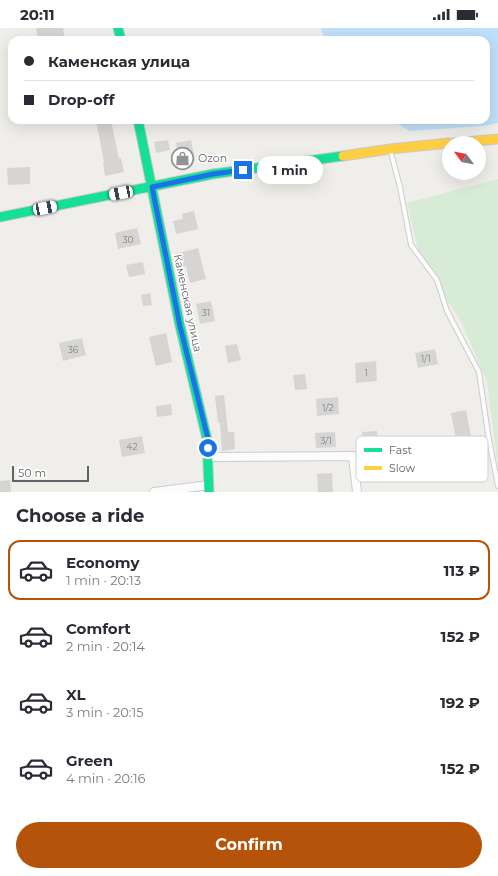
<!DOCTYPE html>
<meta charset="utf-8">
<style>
body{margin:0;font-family:Montserrat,sans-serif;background:#f7f7f7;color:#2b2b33;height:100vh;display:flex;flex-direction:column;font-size:15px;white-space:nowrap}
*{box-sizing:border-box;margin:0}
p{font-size:13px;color:#7c7c81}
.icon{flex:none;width:22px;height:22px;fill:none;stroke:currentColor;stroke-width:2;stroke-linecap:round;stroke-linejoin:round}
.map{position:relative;height:464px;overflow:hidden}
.details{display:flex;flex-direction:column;background:#fff;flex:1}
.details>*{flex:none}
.banner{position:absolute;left:8px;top:8px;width:482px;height:88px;border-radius:12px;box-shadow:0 4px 16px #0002;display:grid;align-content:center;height:88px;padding:0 16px;background:#fff}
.needle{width:26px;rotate:302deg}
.controls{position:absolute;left:442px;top:108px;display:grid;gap:8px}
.controls a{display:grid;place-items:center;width:44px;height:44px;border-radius:50%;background:#fff;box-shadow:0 4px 16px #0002;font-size:20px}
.scale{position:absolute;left:12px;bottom:10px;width:77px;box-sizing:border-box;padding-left:4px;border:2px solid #5f6368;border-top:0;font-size:11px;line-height:14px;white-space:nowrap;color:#5f6368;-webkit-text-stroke:3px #fff;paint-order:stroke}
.end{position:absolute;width:18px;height:18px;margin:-9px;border:5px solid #1a73e8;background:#fff;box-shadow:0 0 0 2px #fff}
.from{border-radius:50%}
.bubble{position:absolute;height:28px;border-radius:14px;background:#fff;box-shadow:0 4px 16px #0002;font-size:13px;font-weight:700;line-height:28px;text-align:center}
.car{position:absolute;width:12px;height:24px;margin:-12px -6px;border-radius:5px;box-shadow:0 0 3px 1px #0007;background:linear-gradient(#fff 24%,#345 0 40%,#fff 0 76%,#345 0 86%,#fff 0)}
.banner b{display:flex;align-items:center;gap:14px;height:38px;font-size:15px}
.banner b+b{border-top:1px solid #e1e1e2}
.banner i{width:10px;height:10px;background:#2b2b33}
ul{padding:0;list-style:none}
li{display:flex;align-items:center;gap:12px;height:60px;margin:0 8px 6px;padding:0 8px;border:2px solid transparent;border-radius:12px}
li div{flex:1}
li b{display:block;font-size:15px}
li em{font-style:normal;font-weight:700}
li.active{border-color:#b45309}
li>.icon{width:36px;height:36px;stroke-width:1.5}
h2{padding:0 16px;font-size:18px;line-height:48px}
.button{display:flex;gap:8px;margin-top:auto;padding:8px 16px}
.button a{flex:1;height:46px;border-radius:24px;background:#b45309;color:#fff;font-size:16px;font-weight:700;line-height:46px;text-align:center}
.status{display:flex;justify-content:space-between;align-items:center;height:28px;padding:0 20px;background:#fff;direction:ltr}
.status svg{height:11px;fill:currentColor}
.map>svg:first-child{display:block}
</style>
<div class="status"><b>20:11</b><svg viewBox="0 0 49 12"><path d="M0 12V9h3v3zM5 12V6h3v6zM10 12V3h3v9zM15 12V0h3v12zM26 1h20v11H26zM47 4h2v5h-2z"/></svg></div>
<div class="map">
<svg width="498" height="464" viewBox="0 0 498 464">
<rect width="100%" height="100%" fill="#efeeea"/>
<polygon fill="#d8ebd6" points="498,151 498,439 487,354 461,293 421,234 407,175"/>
<polygon fill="#bfe0f9" points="321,0 498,0 498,95 484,98 410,103 391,92 486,92 486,12 325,12"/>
<g fill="#d6d5d3">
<polygon points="36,0 63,0 65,12 38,12"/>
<polygon points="96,92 111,92 119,131 121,130 124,144 105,148 103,134 104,134"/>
<polygon points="168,112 170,122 156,125 154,114"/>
<polygon points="191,112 195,132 180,134 176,115"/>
<polygon points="30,139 30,156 8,157 7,140"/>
<polygon points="194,183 198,201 176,206 173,193 183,191 182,186"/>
<polygon points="137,200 141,216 118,221 115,205"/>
<polygon points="198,220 206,251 190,255 186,238 179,240 175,226"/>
<polygon points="143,234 145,246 129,249 126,237"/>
<polygon points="150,265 152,277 143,278 141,267"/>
<polygon points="211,273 215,293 200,296 196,276"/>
<polygon points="166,305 172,334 156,338 149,309"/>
<polygon points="82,310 86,327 63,333 59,315"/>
<polygon points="237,316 241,332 228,335 225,318"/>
<polygon points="435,321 438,336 418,340 415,325"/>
<polygon points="376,333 377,353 356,355 355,335"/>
<polygon points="305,346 307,361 295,362 293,347"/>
<polygon points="224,367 228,404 234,404 235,421 222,423 220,395 218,395 215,368"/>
<polygon points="338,369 339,386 317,388 316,371"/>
<polygon points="171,376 172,387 157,389 156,378"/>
<polygon points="466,382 472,414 457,417 451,385"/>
<polygon points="377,403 379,423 364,424 362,404"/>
<polygon points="335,404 336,419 316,420 315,405"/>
<polygon points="142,408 145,425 122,429 119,412"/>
<polygon points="332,445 333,464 318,464 317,446"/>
<polygon points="10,452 11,464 0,464 0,453"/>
</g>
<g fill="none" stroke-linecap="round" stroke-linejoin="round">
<defs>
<polyline id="lane" points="390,121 400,159 411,217 437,252 447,283 479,344 488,406 498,458"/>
<g id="street">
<polyline points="208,429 353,428 357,464"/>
<polyline points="154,464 209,457"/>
</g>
<g id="fast">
<polyline points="118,0 121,12"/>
<polyline points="138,92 180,298 207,411 209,464"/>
<polyline points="0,189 213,146 343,128"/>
</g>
<g id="slow">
<polyline points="454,115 498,111"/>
<polyline points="343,128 390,121 449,115"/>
</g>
</defs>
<use href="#lane" stroke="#cbcccc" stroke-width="6"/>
<use href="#street" stroke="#cbcccc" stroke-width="10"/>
<use href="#fast" stroke="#cacacb" stroke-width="11"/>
<use href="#slow" stroke="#cacacb" stroke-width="11"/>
<use href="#lane" stroke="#fdfcfc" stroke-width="4"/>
<use href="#street" stroke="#fdfcfc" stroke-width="8"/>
<use href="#fast" stroke="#16e098" stroke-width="9"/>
<use href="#slow" stroke="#ffcf43" stroke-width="9"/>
</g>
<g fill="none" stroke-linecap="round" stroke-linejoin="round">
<polyline stroke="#1a73e8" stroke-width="5" points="208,420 208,411 180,298 152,159 213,146 243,142"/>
</g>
<defs>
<symbol id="shop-ring" viewBox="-11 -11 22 22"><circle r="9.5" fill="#fff" stroke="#919496" stroke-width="1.5"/><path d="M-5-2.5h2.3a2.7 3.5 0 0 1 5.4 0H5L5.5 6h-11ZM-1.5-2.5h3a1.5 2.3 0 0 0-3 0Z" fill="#919496"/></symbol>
</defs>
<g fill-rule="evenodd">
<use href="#shop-ring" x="170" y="118" width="25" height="25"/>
</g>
<g text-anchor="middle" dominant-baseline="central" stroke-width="3" stroke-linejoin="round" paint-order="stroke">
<g font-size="9" fill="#7e8184">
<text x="128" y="211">30</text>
<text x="206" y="284">31</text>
<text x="73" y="321">36</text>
<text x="426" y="330">1/1</text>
<text x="366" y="344">1</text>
<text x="328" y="379">1/2</text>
<text x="326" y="412">3/1</text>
<text x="132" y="418">42</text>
</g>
<g font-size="11" fill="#5f6368" stroke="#fff" text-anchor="start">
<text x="198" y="130">Ozon</text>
</g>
<g font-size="11" fill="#5f6368" stroke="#fff">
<text transform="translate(188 275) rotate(78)">Каменская улица</text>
</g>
</g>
<rect x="356" y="408" width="132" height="46" rx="6" fill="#fff" stroke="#cfd0d2" stroke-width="1"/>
<rect x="364" y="420" width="18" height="4" fill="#16e098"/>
<rect x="364" y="438" width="18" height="4" fill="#ffcf43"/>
<g font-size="11" fill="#5f6368">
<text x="389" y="426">Fast</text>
<text x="389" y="444">Slow</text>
</g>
</svg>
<div class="controls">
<a><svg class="needle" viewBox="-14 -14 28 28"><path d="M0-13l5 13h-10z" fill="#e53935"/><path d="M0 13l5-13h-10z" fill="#7c7c81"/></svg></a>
</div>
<div class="scale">50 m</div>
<i class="end from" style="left:208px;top:420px"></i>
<i class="end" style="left:243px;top:142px"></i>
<div class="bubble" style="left:257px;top:128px;width:66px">1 min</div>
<i class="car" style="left:121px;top:165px;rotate:259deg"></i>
<i class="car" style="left:45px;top:180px;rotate:79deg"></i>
<div class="banner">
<b><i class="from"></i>Каменская улица</b>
<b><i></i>Drop-off</b>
</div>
</div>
<section class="details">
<h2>Choose a ride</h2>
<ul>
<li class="active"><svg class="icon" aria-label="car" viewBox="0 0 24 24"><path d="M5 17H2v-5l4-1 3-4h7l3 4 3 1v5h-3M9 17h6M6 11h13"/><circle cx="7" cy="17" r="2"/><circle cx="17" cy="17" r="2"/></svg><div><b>Economy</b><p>1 min · 20:13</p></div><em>113 ₽</em></li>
<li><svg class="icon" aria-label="car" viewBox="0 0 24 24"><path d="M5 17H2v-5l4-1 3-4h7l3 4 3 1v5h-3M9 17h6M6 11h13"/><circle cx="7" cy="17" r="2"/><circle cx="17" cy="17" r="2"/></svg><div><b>Comfort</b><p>2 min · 20:14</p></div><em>152 ₽</em></li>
<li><svg class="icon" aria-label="car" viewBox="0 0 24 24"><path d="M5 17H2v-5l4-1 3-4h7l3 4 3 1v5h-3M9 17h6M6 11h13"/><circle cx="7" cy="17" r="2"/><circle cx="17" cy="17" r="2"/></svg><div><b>XL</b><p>3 min · 20:15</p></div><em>192 ₽</em></li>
<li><svg class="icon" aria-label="car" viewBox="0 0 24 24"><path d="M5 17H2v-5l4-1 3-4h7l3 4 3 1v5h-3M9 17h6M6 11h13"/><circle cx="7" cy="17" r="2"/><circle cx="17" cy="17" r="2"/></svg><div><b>Green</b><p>4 min · 20:16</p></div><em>152 ₽</em></li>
</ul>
<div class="button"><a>Confirm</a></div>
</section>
